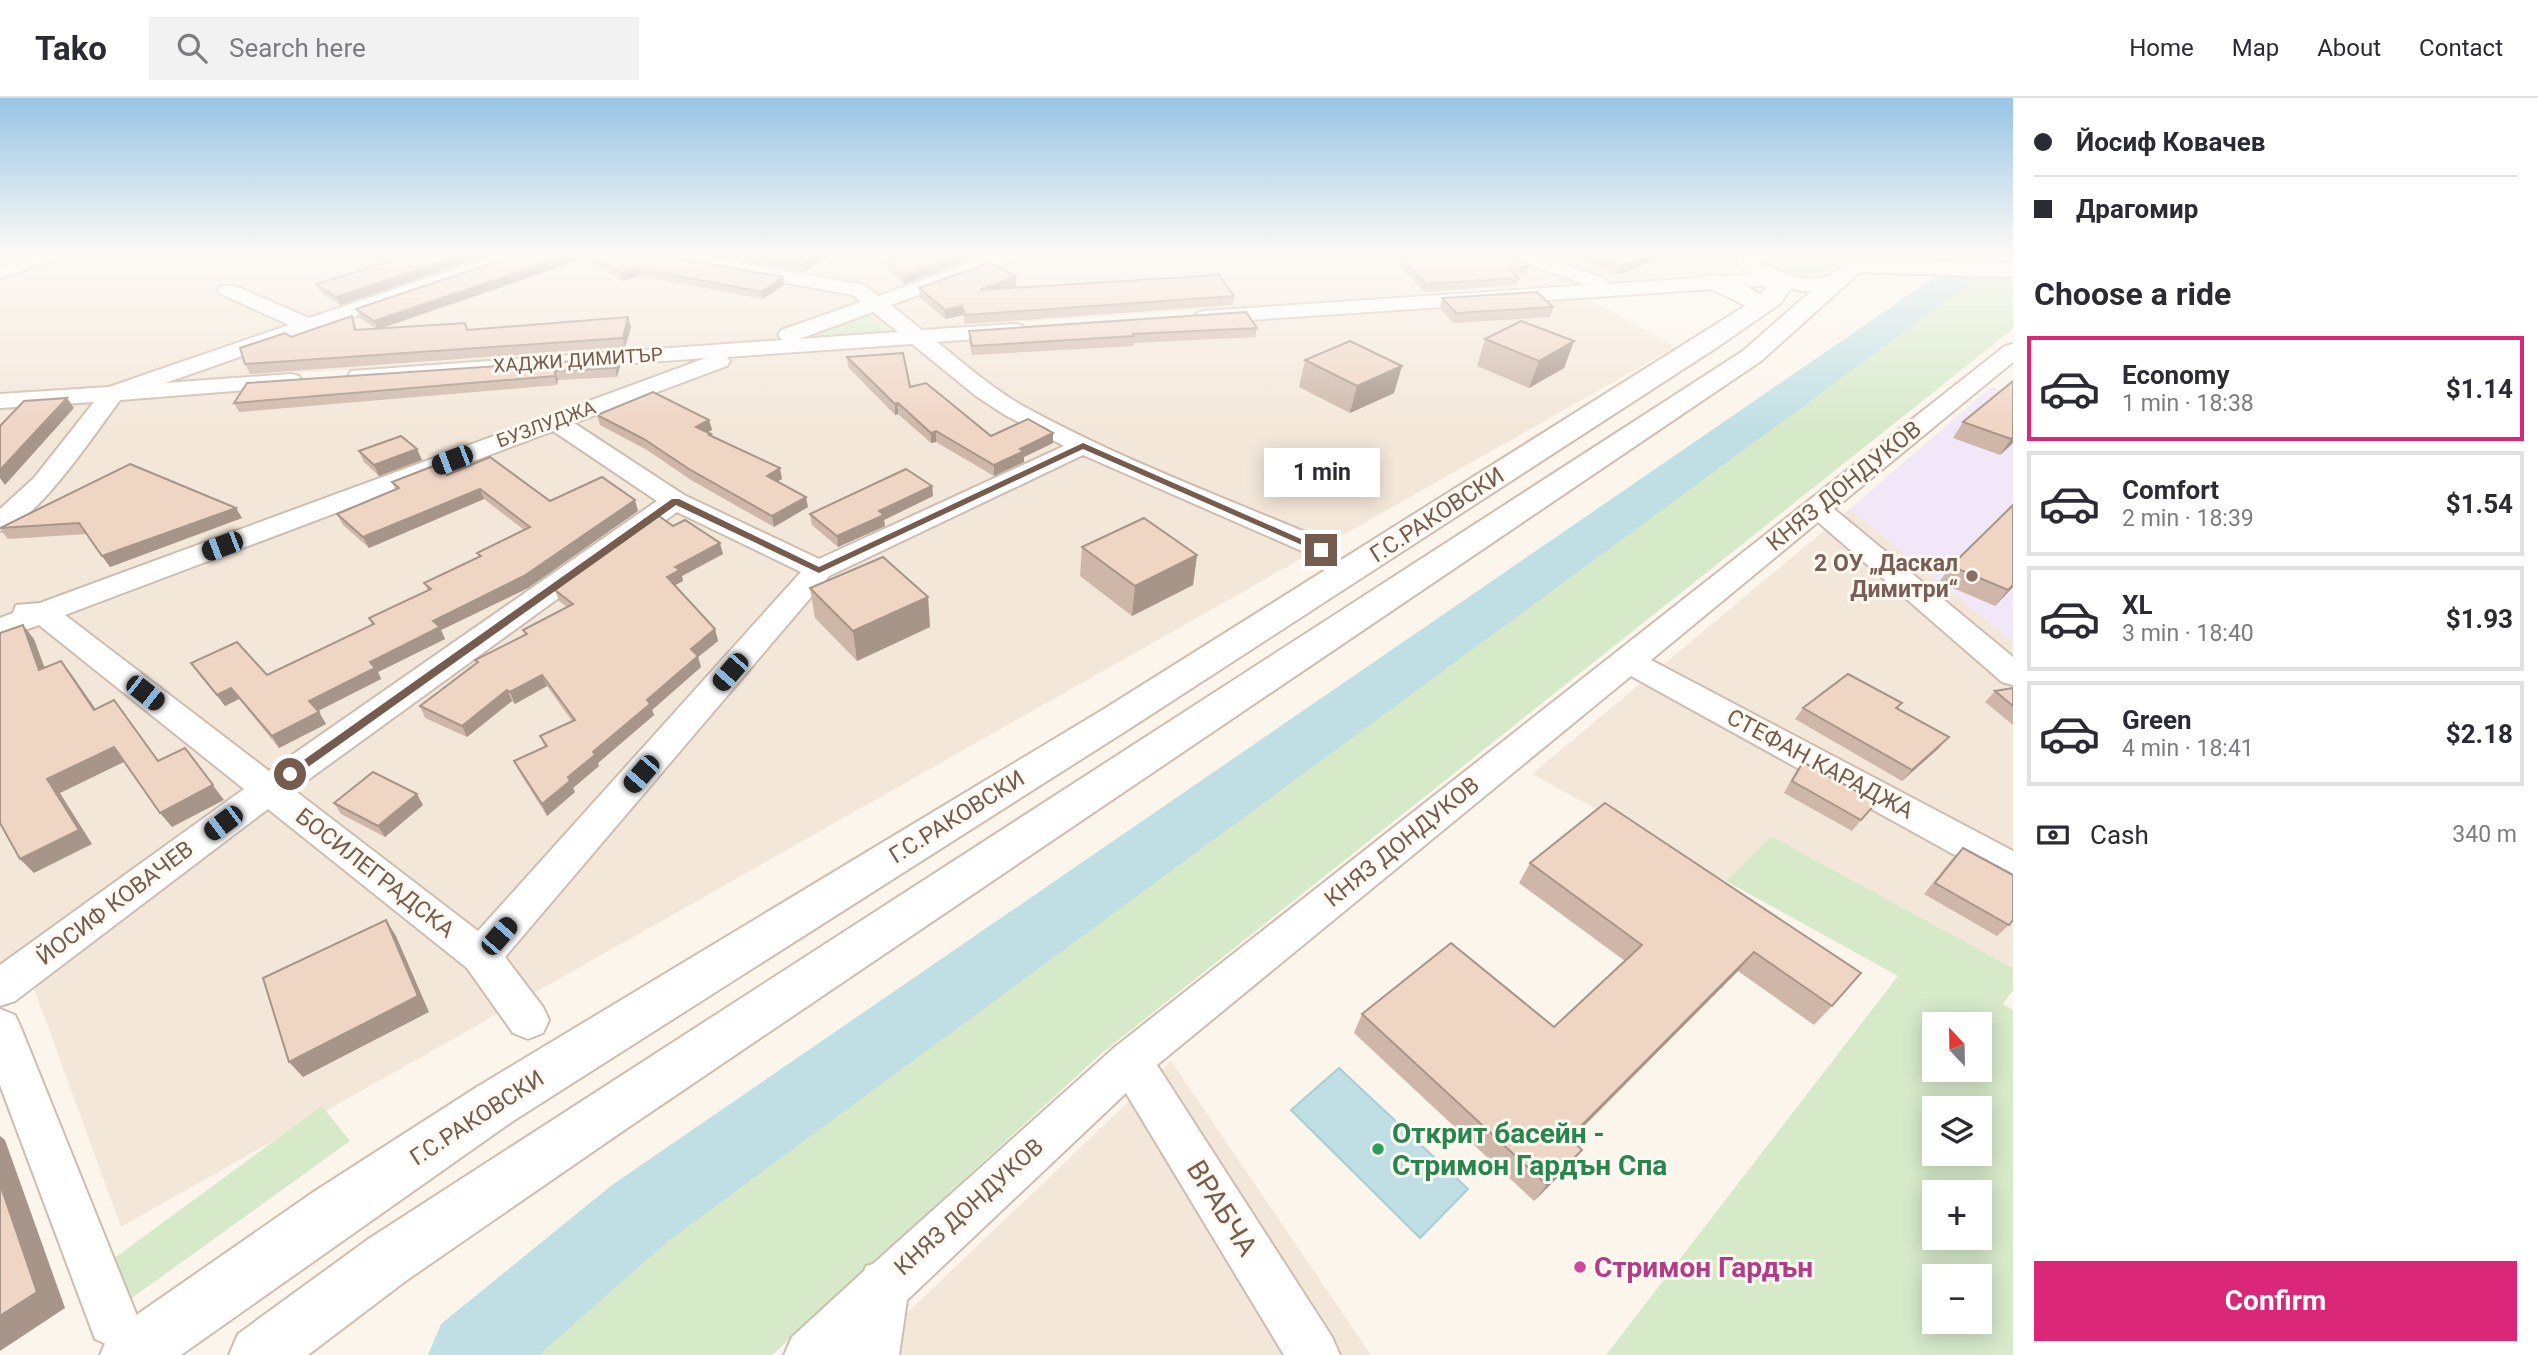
<!DOCTYPE html>
<meta charset="utf-8">
<style>
body{margin:0;font-family:Roboto,sans-serif;background:#f2f2f3;color:#2b2b33;height:100vh;display:flex;flex-direction:column;font-size:26px;white-space:nowrap}
*{box-sizing:border-box;margin:0}
p{font-size:23px;color:#7c7c81}
.icon{flex:none;width:38px;height:38px;fill:none;stroke:currentColor;stroke-width:2;stroke-linecap:round;stroke-linejoin:round}
.map{position:relative;flex:1;overflow:hidden}
.drawer{display:flex;flex-direction:column;background:#fff;width:525px}
.drawer>*{flex:none}
.banner{display:grid;align-content:center;height:154px;padding:0 21px;background:#fff}
.needle{width:46px;rotate:338deg}
.fabs{position:absolute;left:1922px;top:914px;display:grid;gap:14px}
.fabs a{display:grid;place-items:center;width:70px;height:70px;border-radius:0px;background:#fff;box-shadow:0 4px 18px #0003;font-size:35px}
.end{position:absolute;width:32px;height:32px;margin:-16px;border:9px solid #755c4f;background:#fff;box-shadow:0 0 0 4px #fff}
.from{border-radius:50%}
.bubble{position:absolute;height:49px;border-radius:0px;background:#fff;box-shadow:0 4px 18px #0003;font-size:23px;font-weight:700;line-height:49px;text-align:center}
.car{position:absolute;width:21px;height:42px;margin:-21px -10px;border-radius:9px;box-shadow:0 0 5px 2px #0007;background:linear-gradient(#222 24%,#8ab4d8 0 40%,#222 0 76%,#8ab4d8 0 86%,#222 0)}
.banner b{display:flex;align-items:center;gap:24px;height:66px;font-size:26px}
.banner b+b{border-top:2px solid #e1e1e2}
.banner i{width:18px;height:18px;background:#2b2b33}
ul{padding:0;list-style:none}
li{display:flex;align-items:center;gap:21px;height:105px;margin:0 14px 10px;padding:0 7px;border:4px solid #e1e1e2;border-radius:0px}
li div{flex:1}
li b{display:block;font-size:26px}
li em{font-style:normal;font-weight:700}
li.current{border-color:#db2777}
li>.icon{width:63px;height:63px;stroke-width:1.5}
h2{padding:0 21px;font-size:32px;line-height:84px}
.pay{display:flex;align-items:center;gap:18px;height:77px;padding:0 21px;font-size:26px}
.pay p{margin-inline-start:auto}
.cta{display:flex;gap:14px;margin-top:auto;padding:14px 21px}
.cta a{flex:1;height:80px;border-radius:0px;background:#db2777;color:#fff;font-size:28px;font-weight:700;line-height:80px;text-align:center}
header{display:flex;align-items:center;gap:42px;box-sizing:border-box;height:98px;padding:0 35px;background:#fff;border-bottom:2px solid #e1e1e2}
header strong{font-size:33px}
nav{display:flex;gap:38px;margin-inline-start:auto;font-size:24px}
.search{width:490px;height:63px;background:#f2f2f3;display:flex;align-items:center;gap:18px;box-sizing:border-box;padding:0 24px;border-radius:0px;color:#7c7c81;font-size:26px}
main{display:flex;flex:1;min-height:0}
.map>svg:first-child{display:block}
</style>
<header>
<strong>Tako</strong>
<div class="search"><svg class="icon" aria-label="search" viewBox="0 0 24 24"><circle cx="10" cy="10" r="6"/><path d="M15 15l6 6"/></svg>Search here</div>
<nav><a>Home</a><a>Map</a><a>About</a><a>Contact</a></nav>
</header>
<main>
<div class="map">
<svg width="2013" height="1257" viewBox="0 0 2013 1257">
<rect width="100%" height="100%" fill="#fbf5eb"/>
<g fill="#f3e7d9">
<polygon points="0,155 1728,155 1730,156 1716,169 1675,178 0,296"/>
<polygon points="1584,198 1675,249 121,1129 23,860 0,874 0,310 709,263"/>
<polygon points="1850,411 2013,544 2013,870 1771,738 1726,783 1532,676"/>
<polygon points="1171,963 1371,1257 863,1257"/>
</g>
<polygon fill="#f2e7f8" points="1991,289 2013,297 2013,544 1850,411"/>
<g fill="#d6e9c9" fill-rule="evenodd">
<path d="M1766,155H1835L1840,159V165C1810,190 1792,183 1760,164V159Z"/>
<polygon points="1960,177 2013,180 2013,231 1102,955 772,1257 471,1257 640,1115"/>
<polygon points="866,216 888,235 816,239 812,236"/>
<path d="M1771,738L2013,870V892L2003,906L2013,912V1257H1606L1898,878L1726,783ZM1934,926H1979V971H1934ZM1934,1010H1979V1055H1934ZM1934,1094H1979V1139H1934ZM1934,1178H1979V1223H1934Z"/>
<polygon points="322,1008 350,1043 118,1210 105,1167"/>
</g>
<polygon fill="#c0dfe4" stroke="#a7ced5" stroke-width="2" points="1339,970 1468,1091 1420,1140 1291,1012"/>
<g fill="none" stroke-linecap="round" stroke-linejoin="round">
<polygon fill="#c0dfe4" fill-rule="evenodd" points="1966,155 2001,155 1972,184 668,1143 539,1257 428,1257 441,1226 612,1087 1948,170"/>
<defs>
<g id="street">
<polygon points="39,155 67,155 64,159 0,180 0,168"/>
<path d="M502,155H529L526,159L165,285L291,276L299,278L302,283L299,288L120,302C96,334 37,424 0,433V411L34,380L94,304L0,310V296L109,289L289,227L221,196L218,192L221,188H235L309,220Z"/>
<path d="M646,155H685L859,186L866,188L878,198L998,155H1024L1022,159L891,207L922,232L1014,226L1022,227L1025,232L1022,237L1014,238L937,244C964,266 992,290 1023,308C1121,362 1228,401 1331,445L1335,451L1331,457L1321,459L1311,457L1083,357L829,478L505,859L543,909L549,922L543,935L528,941L513,935L467,870L268,711L15,903L0,908V867L244,691L39,527L0,541V520L13,515L16,507L40,505L706,260L359,285L351,283L348,278L351,273L782,242L778,237L781,232L861,204L853,197L655,161L648,159ZM873,214L898,234L799,241ZM912,246L976,298L1005,317L1064,348L819,461L684,397L574,325L727,268L730,263L727,259ZM553,333L657,403L269,673L65,517ZM677,414L801,474L478,833L294,692Z"/>
<polygon points="1505,155 1531,155 1606,181 1608,186 1774,175 1781,177 1784,181 1781,185 1774,187 1204,225 1197,223 1194,219 1197,215 1204,213 1587,187 1507,159"/>
<polygon points="2013,246 2013,264 1834,411 2013,559 2013,587 2002,584 1818,424 1651,562 2013,753 2013,786 2000,782 1631,578 1157,967 1332,1239 1340,1257 1284,1257 1126,995 907,1202 899,1257 784,1257 792,1239 864,1173 866,1168 873,1166 1115,949 2005,248"/>
<polygon points="0,911 15,917 21,930 139,1223 131,1241 113,1249 95,1241 0,987"/>
</g>
<path id="secondary" d="M1739,155H1761L1759,162C1776,175 1811,188 1832,176C1840,170 1844,163 1854,160L2013,165V179L1860,174L1761,263L620,1035L407,1182L308,1257H229L238,1236L367,1142L1743,253L1810,194L1790,191L1781,205L1716,250L1132,629L513,1023L181,1257H100L109,1236L315,1093L477,989L1104,611L1745,208C1734,200 1708,192 1700,183L1704,178C1723,173 1745,187 1761,197L1768,185L1747,174L1736,163Z"/>
</defs>
<use href="#street" stroke="#cdbdb1" stroke-width="4"/>
<use href="#secondary" stroke="#cfbdae" stroke-width="4"/>
<use href="#street" fill="#fff" fill-rule="evenodd"/>
<use href="#secondary" fill="#fff" fill-rule="evenodd"/>
</g>
<g fill="#ceb7a9">
<polygon points="375,155 495,155 340,207 320,194 316,186 384,165 378,161"/>
<polygon points="522,155 648,155 783,179 784,187 763,201 639,178 623,183 575,156 577,163 380,231 465,225 468,232 628,219 631,229 625,249 250,276 245,266 291,239 352,218 357,232 377,231 360,220 356,211"/>
<polygon points="698,155 832,155 804,174"/>
<polygon points="1435,155 1509,155 1529,169 1527,176 1515,176 1519,180 1517,187 1424,194 1399,167 1401,160 1444,158"/>
<polygon points="1575,155 1671,155 1619,177 1573,160"/>
<polygon points="967,163 904,186 887,171 886,164"/>
<polygon points="1016,178 1016,187 1009,190 1234,198 1233,207 965,226 963,217 945,221 920,199 919,190"/>
<polygon points="1442,200 1553,209 1550,219 1453,225 1440,210"/>
<polygon points="1257,230 1255,239 1134,245 1134,248 972,257 969,243 969,233"/>
<polygon points="1485,241 1574,243 1564,270 1529,290 1477,268"/>
<polygon points="847,259 910,289 991,338 1053,335 1053,345 1024,359 1024,364 994,378 936,344 931,345 898,316 895,317 848,269"/>
<polygon points="1305,262 1394,295 1350,315 1299,289"/>
<polygon points="620,269 617,279 558,282 557,287 239,314 234,305 247,285"/>
<polygon points="2013,283 2013,345 2000,357 1953,340 1963,324"/>
<polygon points="597,317 709,322 712,332 707,334 711,336 711,338 782,381 777,383 808,409 774,429 691,382 647,352 600,327"/>
<polygon points="359,353 422,362 379,378 364,364"/>
<polygon points="130,366 242,420 110,469 87,436 8,441 0,431 0,430"/>
<polygon points="447,377 550,403 638,413 528,490 441,532 445,541 378,574 381,581 318,613 326,626 279,650 239,601 225,608 191,565 267,577 372,527 369,520 428,493 424,485 479,459 477,455 524,432 484,401 369,450 343,427 337,416 396,392 392,384"/>
<polygon points="932,388 933,398 884,422 885,428 838,449 812,427 810,416"/>
<polygon points="2013,407 2013,489 1995,508 1939,484 1951,468"/>
<polygon points="673,428 723,456 682,478 683,483 675,487 715,531 718,543 698,559 701,569 652,612 654,617 598,665 599,668 573,690 575,694 547,718 520,675 514,663 545,650 540,638 572,623 547,588 515,606 512,603 467,639 425,620 420,608 477,565 475,562 525,537 523,532 567,509 559,503 555,492"/>
<polygon points="1082,449 1197,457 1193,487 1132,518 1080,478"/>
<polygon points="810,490 928,499 930,529 857,563 815,520"/>
<polygon points="2013,590 2013,627 1985,604 1995,593"/>
<polygon points="1902,605 1898,611 1939,650 1902,683 1795,621 1803,610"/>
<polygon points="1803,664 1877,704 1852,733 1784,695 1795,675"/>
<polygon points="334,705 423,707 385,739 341,716"/>
<polygon points="1605,705 1832,908 1814,927 1738,873 1570,1042 1582,1052 1568,1069 1534,1103 1354,935 1362,916 1554,929 1625,863 1519,785 1530,765"/>
<polygon points="1963,750 2009,827 1997,838 1924,796 1952,761"/>
</g>
<g fill="#a79589">
<polygon points="469,155 495,155 340,207 336,199"/>
<polygon points="575,155 577,163 378,231 374,223"/>
<polygon points="820,155 832,155 804,174 803,166"/>
<polygon points="1654,155 1671,155 1619,177 1623,168"/>
<polygon points="967,156 967,163 904,186 903,178"/>
<polygon points="637,170 639,178 623,183 621,175"/>
<polygon points="1016,178 1016,187 980,201 980,192"/>
<polygon points="783,179 784,187 763,201 762,194"/>
<polygon points="962,208 963,217 945,221 945,212"/>
<polygon points="628,219 631,229 625,249 623,240"/>
<polygon points="1574,243 1564,270 1529,290 1539,263"/>
<polygon points="618,260 620,269 617,279 615,270"/>
<polygon points="1402,268 1394,295 1350,315 1357,288"/>
<polygon points="555,273 558,282 557,287 555,278"/>
<polygon points="67,300 74,310 5,387 0,380 0,372"/>
<polygon points="898,305 898,316 895,317 895,306"/>
<polygon points="709,322 712,332 698,339 696,329"/>
<polygon points="936,333 936,344 931,345 931,335"/>
<polygon points="1053,335 1053,345 1024,359 1024,364 994,378 994,367 1020,351"/>
<polygon points="2013,339 2013,345 2000,357 2011,341"/>
<polygon points="417,351 422,362 379,378 374,367"/>
<polygon points="780,370 782,381 769,388 767,378"/>
<polygon points="932,388 933,398 884,422 885,428 838,449 837,438 879,413"/>
<polygon points="480,391 484,401 369,450 363,439"/>
<polygon points="806,399 808,409 774,429 772,418"/>
<polygon points="635,402 638,413 528,490 441,532 445,541 378,574 381,581 316,614 309,603 433,523"/>
<polygon points="236,410 242,420 110,469 102,458"/>
<polygon points="720,445 723,456 682,478 683,483 670,490 667,479 675,469"/>
<polygon points="1197,457 1193,487 1132,518 1135,488"/>
<polygon points="2013,487 2013,489 1995,508 2008,492"/>
<polygon points="928,499 930,529 857,563 853,533"/>
<polygon points="23,527 34,541 51,587 39,572"/>
<polygon points="715,531 718,543 698,559 701,569 652,612 654,617 598,665 599,668 573,690 575,694 547,718 542,706 691,551"/>
<polygon points="61,563 72,577 106,626 94,612"/>
<polygon points="542,577 547,588 515,606 510,594"/>
<polygon points="231,590 239,601 225,608 217,597"/>
<polygon points="507,592 512,603 467,639 462,628"/>
<polygon points="319,614 326,626 279,650 272,638"/>
<polygon points="1949,639 1939,650 1902,683 1912,672"/>
<polygon points="114,649 126,663 60,695 92,746 34,775 20,761 47,681"/>
<polygon points="185,650 224,702 172,729 160,715"/>
<polygon points="417,696 423,707 385,739 378,728"/>
<polygon points="386,822 396,838 429,914 303,979 289,964"/>
<polygon points="1754,854 1738,873 1555,1057 1569,1040"/>
<polygon points="0,1038 5,1042 65,1210 0,1253"/>
<polygon points="1582,1052 1568,1069 1534,1103 1547,1087"/>
</g>
<g fill="#efd5c4" stroke="#a79589" stroke-width="2">
<polygon points="377,155 469,155 336,199 316,186 391,163"/>
<polygon points="522,155 575,155 374,223 356,211"/>
<polygon points="585,155 648,155 783,179 762,194 637,170 621,175"/>
<polygon points="740,155 820,155 803,166"/>
<polygon points="913,155 964,155 967,156 903,178 886,164"/>
<polygon points="1456,155 1509,155 1529,169 1508,170 1519,180 1426,186 1401,160 1462,157"/>
<polygon points="1587,155 1654,155 1623,168"/>
<polygon points="989,165 1016,178 980,192 1219,177 1234,198 965,217 962,208 945,212 919,190"/>
<polygon points="1537,194 1553,209 1456,215 1442,200"/>
<polygon points="1246,214 1257,230 1133,236 1134,238 972,248 969,233"/>
<polygon points="352,218 355,232 465,225 467,232 628,219 623,240 245,266 240,250 285,235 291,239"/>
<polygon points="1521,223 1574,243 1539,263 1485,241"/>
<polygon points="1350,243 1402,268 1357,288 1305,262"/>
<polygon points="903,255 910,289 926,285 991,338 1028,321 1053,335 1020,351 1024,353 994,367 936,333 931,335 898,305 895,306 847,259"/>
<polygon points="618,260 615,270 555,273 555,278 234,305 247,285"/>
<polygon points="2013,283 2013,339 2011,341 1963,324"/>
<polygon points="653,294 709,322 696,329 711,336 709,337 780,370 767,378 806,399 772,418 689,371 644,341 597,317"/>
<polygon points="67,300 0,372 0,328 24,303"/>
<polygon points="401,338 417,351 374,367 359,353"/>
<polygon points="490,359 550,403 602,379 635,402 524,478 433,523 440,529 370,564 375,570 309,603 319,614 272,638 231,590 217,597 191,565 237,544 267,577 374,526 369,520 431,491 424,485 481,458 477,455 530,429 480,391 363,439 337,416 399,390 392,384 436,367 447,377"/>
<polygon points="130,366 236,410 102,458 79,425 0,430"/>
<polygon points="906,371 932,388 879,413 884,417 837,438 810,416"/>
<polygon points="2013,407 2013,487 2008,492 1951,468"/>
<polygon points="659,418 673,428 685,422 720,445 675,469 680,472 667,479 715,531 691,551 698,558 647,602 650,606 593,654 595,657 568,679 570,683 542,706 514,663 547,648 540,638 575,622 542,577 510,594 507,592 462,628 420,608 478,564 475,562 527,536 523,532 573,506 555,492"/>
<polygon points="1144,420 1197,457 1135,488 1082,449"/>
<polygon points="883,459 928,499 853,533 810,490"/>
<polygon points="23,527 39,572 61,563 94,612 114,602 158,663 185,650 213,687 160,715 114,649 47,681 79,732 20,761 0,725 0,535"/>
<polygon points="1848,576 1902,605 1896,610 1949,639 1912,672 1803,610"/>
<polygon points="2013,590 2013,608 1995,593"/>
<polygon points="1803,664 1877,704 1861,722 1792,683"/>
<polygon points="373,674 417,696 378,728 334,705"/>
<polygon points="1605,705 1861,875 1832,908 1754,854 1569,1040 1582,1052 1547,1087 1362,916 1451,845 1554,929 1642,847 1530,765"/>
<polygon points="1963,750 2013,777 2013,822 2009,827 1935,785"/>
<polygon points="386,822 418,898 289,964 263,880"/>
<polygon points="0,1086 37,1194 0,1218"/>
</g>
<linearGradient id="sky" x2="0" y2="1"><stop stop-color="#98c5e6"/><stop offset="0.47" stop-color="#fdfaf6"/><stop offset="1" stop-color="#fdfaf6" stop-opacity="0"/></linearGradient>
<rect width="2013" height="331" fill="url(#sky)"/>
<polygon fill="#755c4f" points="1083,345 1326,452 1318,454 1083,351 819,475 676,407 294,679 290,680 284,676 672,401 679,401 819,469"/>
<circle fill="#8d6e63" stroke="#fef9f1" stroke-width="2.5" cx="1972" cy="478" r="7"/>
<circle fill="#2e9e5b" stroke="#fef9f1" stroke-width="2.5" cx="1378" cy="1051" r="7"/>
<circle fill="#d1479c" stroke="#fef9f1" stroke-width="2.5" cx="1580" cy="1169" r="7"/>
<g text-anchor="middle" dominant-baseline="central" stroke-width="6" stroke-linejoin="round" paint-order="stroke">
<g font-size="19" fill="#755c4f" stroke="#fef9f1">
<text transform="translate(578 262) rotate(-4)">ХАДЖИ ДИМИТЪР</text>
<text transform="translate(546 326) rotate(-20)">БУЗЛУДЖА</text>
</g>
<g font-size="23" fill="#755c4f" stroke="#fef9f1">
<text transform="translate(1844 388) rotate(-39)">КНЯЗ ДОНДУКОВ</text>
<text transform="translate(1437 417) rotate(-33)">Г.С.РАКОВСКИ</text>
<text transform="translate(1820 666) rotate(28)">СТЕФАН КАРАДЖА</text>
<text transform="translate(957 719) rotate(-32)">Г.С.РАКОВСКИ</text>
<text transform="translate(1402 744) rotate(-39)">КНЯЗ ДОНДУКОВ</text>
<text transform="translate(375 775) rotate(38)">БОСИЛЕГРАДСКА</text>
<text transform="translate(115 805) rotate(-37)">ЙОСИФ КОВАЧЕВ</text>
<text transform="translate(477 1020) rotate(-33)">Г.С.РАКОВСКИ</text>
<text transform="translate(969 1109) rotate(-42)">КНЯЗ ДОНДУКОВ</text>
</g>
<g font-size="23" font-weight="bold" fill="#785e54" stroke="#fef9f1" text-anchor="end">
<text x="1958" y="465">2 ОУ „Даскал<tspan x="1958" dy="26">Димитри“</tspan></text>
</g>
<g font-size="28" font-weight="bold" fill="#27864d" stroke="#fef9f1" text-anchor="start">
<text x="1392" y="1035">Открит басейн -<tspan x="1392" dy="32">Стримон Гардън Спа</tspan></text>
</g>
<g font-size="28" fill="#755c4f" stroke="#fef9f1">
<text transform="translate(1222 1110) rotate(58)">ВРАБЧА</text>
</g>
<g font-size="28" font-weight="bold" fill="#b23c85" stroke="#fef9f1" text-anchor="start">
<text x="1594" y="1169">Стримон Гардън</text>
</g>
</g>
</svg>
<div class="fabs">
<a><svg class="needle" viewBox="-14 -14 28 28"><path d="M0-13l5 13h-10z" fill="#e53935"/><path d="M0 13l5-13h-10z" fill="#7c7c81"/></svg></a>
<a><svg class="icon" aria-label="layers" viewBox="0 0 24 24"><path d="M12 4l9 5-9 5-9-5zM3 14l9 5 9-5"/></svg></a>
<a>+</a>
<a>−</a>
</div>
<i class="end from" style="left:290px;top:676px"></i>
<i class="end" style="left:1321px;top:452px"></i>
<div class="bubble" style="left:1264px;top:350px;width:116px">1 min</div>
<i class="car" style="left:452px;top:362px;rotate:249deg"></i>
<i class="car" style="left:222px;top:448px;rotate:249deg"></i>
<i class="car" style="left:730px;top:574px;rotate:221deg"></i>
<i class="car" style="left:145px;top:595px;rotate:128deg"></i>
<i class="car" style="left:641px;top:676px;rotate:221deg"></i>
<i class="car" style="left:223px;top:725px;rotate:233deg"></i>
<i class="car" style="left:499px;top:838px;rotate:41deg"></i>
</div>
<section class="drawer">
<div class="banner">
<b><i class="from"></i>Йосиф Ковачев</b>
<b><i></i>Драгомир</b>
</div>
<h2>Choose a ride</h2>
<ul>
<li class="current"><svg class="icon" aria-label="car" viewBox="0 0 24 24"><path d="M5 17H2v-5l4-1 3-4h7l3 4 3 1v5h-3M9 17h6M6 11h13"/><circle cx="7" cy="17" r="2"/><circle cx="17" cy="17" r="2"/></svg><div><b>Economy</b><p>1 min · 18:38</p></div><em>$1.14</em></li>
<li><svg class="icon" aria-label="car" viewBox="0 0 24 24"><path d="M5 17H2v-5l4-1 3-4h7l3 4 3 1v5h-3M9 17h6M6 11h13"/><circle cx="7" cy="17" r="2"/><circle cx="17" cy="17" r="2"/></svg><div><b>Comfort</b><p>2 min · 18:39</p></div><em>$1.54</em></li>
<li><svg class="icon" aria-label="car" viewBox="0 0 24 24"><path d="M5 17H2v-5l4-1 3-4h7l3 4 3 1v5h-3M9 17h6M6 11h13"/><circle cx="7" cy="17" r="2"/><circle cx="17" cy="17" r="2"/></svg><div><b>XL</b><p>3 min · 18:40</p></div><em>$1.93</em></li>
<li><svg class="icon" aria-label="car" viewBox="0 0 24 24"><path d="M5 17H2v-5l4-1 3-4h7l3 4 3 1v5h-3M9 17h6M6 11h13"/><circle cx="7" cy="17" r="2"/><circle cx="17" cy="17" r="2"/></svg><div><b>Green</b><p>4 min · 18:41</p></div><em>$2.18</em></li>
</ul>
<div class="pay"><svg class="icon" aria-label="cash" viewBox="0 0 24 24"><path d="M3 7h18v10H3z"/><circle cx="12" cy="12" r="2"/></svg>Cash<p>340 m</p></div>
<div class="cta"><a>Confirm</a></div>
</section>
</main>
